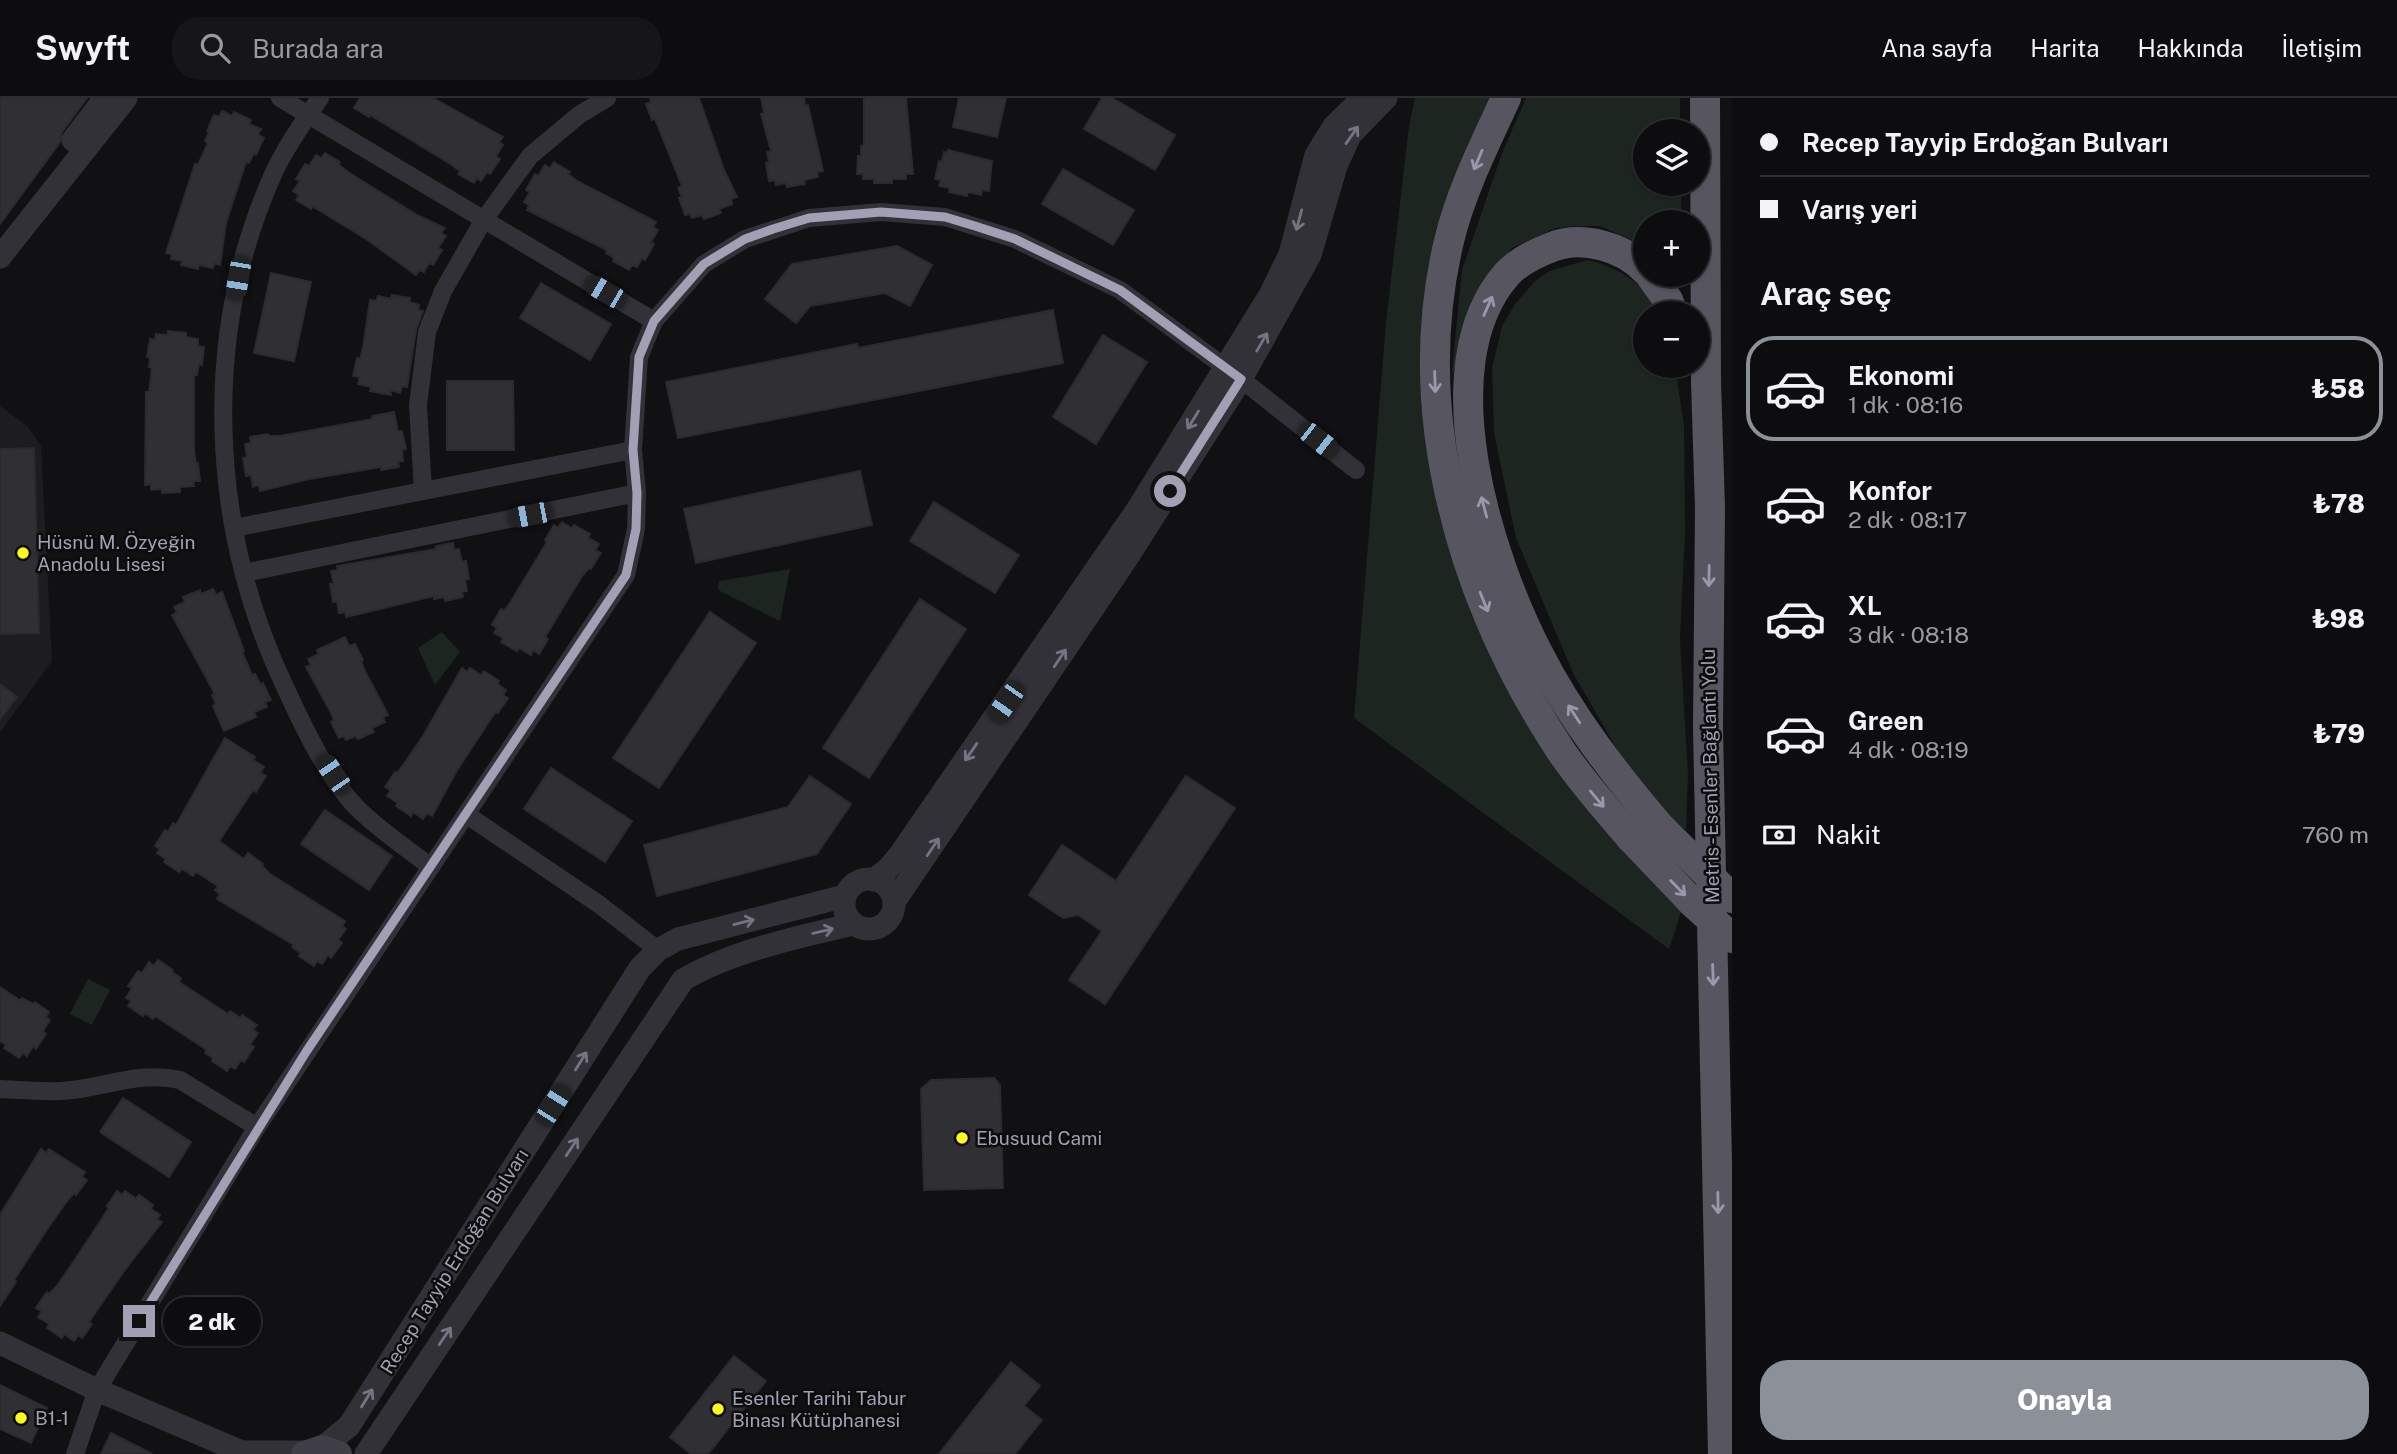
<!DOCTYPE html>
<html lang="tr">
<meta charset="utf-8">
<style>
body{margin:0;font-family:"Public Sans",sans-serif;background:#161517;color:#f1f3f6;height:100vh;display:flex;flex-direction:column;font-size:26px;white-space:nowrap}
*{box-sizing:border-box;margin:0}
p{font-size:23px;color:#9a9b9e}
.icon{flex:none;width:38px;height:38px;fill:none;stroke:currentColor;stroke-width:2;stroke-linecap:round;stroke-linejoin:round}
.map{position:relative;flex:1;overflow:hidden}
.side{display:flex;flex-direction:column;background:#0d0c0e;width:665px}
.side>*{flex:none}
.guide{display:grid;align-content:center;height:154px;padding:0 28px;background:#0d0c0e}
.buttons{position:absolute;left:1633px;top:21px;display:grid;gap:14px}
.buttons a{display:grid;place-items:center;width:77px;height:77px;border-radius:50%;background:#0d0c0e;box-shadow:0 2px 5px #0004,0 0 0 2px #2d2c2e;font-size:35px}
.end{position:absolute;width:32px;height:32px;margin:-16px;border:9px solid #a1a0b4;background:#111;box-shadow:0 0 0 4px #111}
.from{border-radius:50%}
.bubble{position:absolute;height:49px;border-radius:24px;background:#0d0c0e;box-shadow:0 2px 5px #0004,0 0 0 2px #2d2c2e;font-size:23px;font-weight:800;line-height:49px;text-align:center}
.car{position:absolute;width:21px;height:42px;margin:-21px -10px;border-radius:9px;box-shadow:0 0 5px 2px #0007;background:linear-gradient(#222 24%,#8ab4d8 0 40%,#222 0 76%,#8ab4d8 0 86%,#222 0)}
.guide b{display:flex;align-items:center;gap:24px;height:66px;font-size:26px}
.guide b+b{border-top:2px solid #2d2c2e}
.guide i{width:18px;height:18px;background:#f1f3f6}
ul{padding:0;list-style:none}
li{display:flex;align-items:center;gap:21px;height:105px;margin:0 14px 10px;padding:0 14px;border:4px solid transparent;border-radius:28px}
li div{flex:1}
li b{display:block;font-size:26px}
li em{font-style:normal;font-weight:800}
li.current{border-color:#8c9099}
li>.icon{width:63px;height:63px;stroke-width:1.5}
h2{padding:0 28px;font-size:32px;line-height:84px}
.pay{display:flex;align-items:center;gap:18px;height:77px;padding:0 28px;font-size:26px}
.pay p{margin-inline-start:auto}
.action{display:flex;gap:14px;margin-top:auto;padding:14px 28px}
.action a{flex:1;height:80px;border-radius:28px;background:#8c9099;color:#fff;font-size:28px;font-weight:800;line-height:80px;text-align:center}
header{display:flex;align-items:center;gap:42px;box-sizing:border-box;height:98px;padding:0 35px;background:#0d0c0e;border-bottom:2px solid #2d2c2e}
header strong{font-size:33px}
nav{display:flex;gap:38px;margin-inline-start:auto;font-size:24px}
.search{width:490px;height:63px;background:#161517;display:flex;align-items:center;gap:18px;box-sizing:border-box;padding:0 24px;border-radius:28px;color:#9a9b9e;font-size:26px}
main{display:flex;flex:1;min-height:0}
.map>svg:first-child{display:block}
</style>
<header>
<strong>Swyft</strong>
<div class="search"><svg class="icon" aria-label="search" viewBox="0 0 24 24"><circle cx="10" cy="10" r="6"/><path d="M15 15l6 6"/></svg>Burada ara</div>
<nav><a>Ana sayfa</a><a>Harita</a><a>Hakkında</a><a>İletişim</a></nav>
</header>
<main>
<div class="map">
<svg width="1732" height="1356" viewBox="0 0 1732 1356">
<rect width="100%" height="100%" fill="#111012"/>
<polygon fill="#1d1c1f" points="0,308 28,329 41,348 52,563 0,634"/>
<g fill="#1c2520">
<polygon points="1415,0 1495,0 1423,295 1438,414 1473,521 1556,666 1681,814 1669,851 1354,620 1386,224 1409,28"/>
<polygon points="1526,0 1680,0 1680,33 1645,33 1645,86 1681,86 1681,124 1645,124 1645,148 1600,128 1577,128 1556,130 1512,150 1472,202 1451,283 1462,172 1502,55"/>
<path d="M1587,162C1616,168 1648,187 1660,215H1645V268H1675L1684,327L1685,434L1680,541L1688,677L1686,732L1665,716L1627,669L1573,575L1516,440L1494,335L1492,270L1502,228L1515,206L1535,183L1550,173Z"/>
<polygon points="790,471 780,523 718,492 719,483"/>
<polygon points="442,534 460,554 435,587 418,550"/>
<polygon points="88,881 110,892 92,927 70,916"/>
</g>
<g fill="#303034" stroke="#2c2a2e" stroke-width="2">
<polygon points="0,0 87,0 62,34 60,44 0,126"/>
<polygon points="360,0 433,0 503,39 499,44 503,47 496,58 500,61 490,76 487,74 481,83 477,80 474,85 458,76 460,73 452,67 370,17 369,19 354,10"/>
<polygon points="650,0 699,0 724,72 737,99 731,101 732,106 719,111 721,115 704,121 702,117 692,120 690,116 685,117 679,100 682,99 678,90 682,88 655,21 652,22 646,6 651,4"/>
<polygon points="761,0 804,0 805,8 808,7 823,73 817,74 818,79 804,82 805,86 787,89 786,85 776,87 775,82 769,83 766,65 769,64 767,54 771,53 761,16 764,15"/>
<polygon points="864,0 906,0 913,76 906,76 906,81 892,81 892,85 874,85 874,81 863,81 863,76 857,76 858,58 861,58 861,48 864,47"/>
<polygon points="959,0 1006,0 997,39 953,29"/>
<polygon points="1102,0 1112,0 1175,37 1155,72 1084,31"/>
<polygon points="222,13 232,18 234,14 251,22 249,26 261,31 258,37 264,40 256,57 254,55 249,65 246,64 226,125 220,167 214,165 213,170 199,167 198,171 181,167 182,163 171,161 172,156 166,155 195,66 198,67 208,45 205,43 209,34 207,33 214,17 219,19"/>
<polygon points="948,52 992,63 989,93 982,92 981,97 968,94 967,98 949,94 950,90 939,88 941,82 935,81 939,63 942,64 944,54 947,55"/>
<polygon points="325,55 340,64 339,67 348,74 417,117 445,130 441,135 446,138 438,150 442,152 433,167 429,165 424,174 419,172 416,177 366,141 312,108 311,111 296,102 299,97 293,93 300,83 296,81 305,66 309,68 316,57 321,60"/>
<polygon points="554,64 570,74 568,76 577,83 656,124 653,129 658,132 651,144 654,146 645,162 642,160 637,169 632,167 629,172 613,163 614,160 606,155 607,152 527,112 529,107 524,104 530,94 526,92 535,76 538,78 545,67 550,70"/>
<polygon points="1063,71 1134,112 1113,147 1042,106"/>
<polygon points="897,148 932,167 910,208 885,195 810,208 796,225 765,201 792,166"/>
<polygon points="271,175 311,184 294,263 254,255"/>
<polygon points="541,185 611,226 590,262 520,220"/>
<polygon points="392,197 410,200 409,204 419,207 418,212 423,213 416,232 407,289 402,288 400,295 390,292 391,297 370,293 371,289 358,286 360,279 353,278 357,260 360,261 363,250 370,202 376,203 378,198 391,201"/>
<polygon points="1053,212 1063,265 678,340 666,284 857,246 858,250"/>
<polygon points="168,233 186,235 186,239 198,241 198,248 204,249 202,267 199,266 197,277 194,277 194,353 196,366 198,365 200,383 193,383 194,388 180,389 180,394 162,395 162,391 151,392 151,386 145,387 146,294 149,294 152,270 149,269 150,259 147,259 150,241 155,242 156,236 168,237"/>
<polygon points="1103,237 1147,264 1096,346 1053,319"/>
<polygon points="447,283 513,283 514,352 447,352"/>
<polygon points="394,314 398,334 402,333 406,351 402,352 403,363 398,363 399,369 381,372 381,369 309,381 260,393 259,387 253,389 251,377 246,378 243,360 247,359 245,346 251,345 250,339 268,336 269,338 280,338 373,321 372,318"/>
<polygon points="34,350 39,535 0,536 0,351"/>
<polygon points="860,373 872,427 696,465 684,411"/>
<polygon points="934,404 1019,457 995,495 910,443"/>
<polygon points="562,424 572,430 574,427 590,436 588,440 599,446 595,452 601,455 591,471 589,470 582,478 545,539 548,541 539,556 533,552 531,557 519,550 517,553 501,544 503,540 494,535 497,530 492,527 501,511 504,513 510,505 547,444 545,442 554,427 558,430"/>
<polygon points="453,445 454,452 459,451 462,464 466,463 469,481 465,482 467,493 462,494 463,499 445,503 444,499 434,501 434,498 346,519 345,514 339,515 337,503 333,504 330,486 334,486 331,473 338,472 337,468 436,451 436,448"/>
<polygon points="213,491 216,497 222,494 244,553 242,554 252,577 255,576 261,587 263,585 271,602 265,604 267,609 254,614 256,619 224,633 213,608 216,606 212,597 215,596 172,517 177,514 174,509 185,504 183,499 200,492 201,496"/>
<polygon points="920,501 966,531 869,680 823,650"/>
<polygon points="710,514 756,545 659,690 613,660"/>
<polygon points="345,539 349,548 355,546 363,562 361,563 365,573 388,617 383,619 385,624 372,630 374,634 358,641 356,638 346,642 344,638 339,640 331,624 334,622 330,613 306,569 311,567 308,561 319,556 317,552"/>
<polygon points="462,570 467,574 470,570 481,577 484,573 499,583 497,586 506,592 503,597 508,600 498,615 496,614 490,622 456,674 432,718 427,715 423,721 413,714 411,718 396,708 398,705 387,698 391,692 385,689 395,674 397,675 404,666 423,638"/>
<polygon points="0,586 17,599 0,621"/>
<polygon points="225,640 255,659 253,662 264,669 260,675 266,678 256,694 253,692 219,743 244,761 248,755 263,766 262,768 270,776 345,823 342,828 346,831 338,842 342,845 331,860 328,857 322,866 317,863 314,868 299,858 301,855 292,849 294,847 217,801 220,796 215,792 218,788 196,774 193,778 182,771 179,774 164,764 166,761 157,755 160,751 155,748 165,732 168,734 173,725 176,727"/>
<polygon points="551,670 632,723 605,764 524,711"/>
<polygon points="810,678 851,706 817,756 657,798 644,747 788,709"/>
<polygon points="1186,678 1235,710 1105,906 1069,882 1102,833 1078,817 1063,820 1029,797 1062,747 1116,783"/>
<polygon points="325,712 392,758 369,792 301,746"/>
<polygon points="158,862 173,872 172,874 181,880 179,884 228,916 230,913 241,920 242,917 257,927 253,932 258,935 250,947 254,949 244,964 241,962 235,971 230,968 227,973 212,963 213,960 205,955 207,952 155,918 153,921 145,915 143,918 128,908 131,903 126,900 132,890 128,888 138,873 142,875 149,864 154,868"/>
<polygon points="0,889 21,903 22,900 33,906 35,904 49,914 46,919 50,922 43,933 46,936 36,951 33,948 27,958 23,955 19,960 4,950 6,947 0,943"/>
<polygon points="994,980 1000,987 1003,1090 924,1092 921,991 931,982"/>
<polygon points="123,1000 191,1044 169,1079 100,1034"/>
<polygon points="41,1051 46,1055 49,1051 85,1074 82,1079 87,1082 76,1097 74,1095 67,1103 48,1130 14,1182 16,1184 0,1208 0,1117"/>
<polygon points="117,1093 122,1097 125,1093 136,1101 139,1097 153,1107 151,1111 160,1117 157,1121 162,1124 124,1173 89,1224 92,1226 82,1240 78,1237 74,1243 64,1236 62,1240 47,1230 49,1226 38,1219 42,1213 36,1210 47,1194 49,1196 57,1188 76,1160 109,1110 107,1108"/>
<polygon points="734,1258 766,1283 708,1356 691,1356 670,1339"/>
<polygon points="1011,1264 1040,1288 1024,1308 1042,1322 1015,1356 939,1356"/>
<polygon points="0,1287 47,1310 31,1345 0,1331"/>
<polygon points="111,1335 152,1356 101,1356"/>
</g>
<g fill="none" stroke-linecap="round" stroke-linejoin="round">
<g stroke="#323137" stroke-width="18">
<polyline points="280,0 654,223"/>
<path d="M320,0C304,23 287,47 275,72C200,236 209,430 286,591C304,630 326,677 356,709C378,731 406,750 431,769"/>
<polyline points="423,393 418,307 427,234 443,193 483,123 530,58 579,17 607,0"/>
<polyline points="234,430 633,352"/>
<polyline points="244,475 637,395"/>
<polyline points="467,717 600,807 658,852"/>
<path d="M0,991C20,992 41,994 61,993C101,991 140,972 180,982L257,1029"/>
<polyline points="75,1356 97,1292 257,1029 626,477 636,431 637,395 633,352 639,259 654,223 704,166 745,141 809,120 881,114 945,119 1015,141 1120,192 1241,281 1356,372"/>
</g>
<g stroke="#323137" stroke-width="23">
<polyline points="73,42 105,0"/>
<polyline points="0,159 126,0"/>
<circle cx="869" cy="806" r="25"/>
<polyline points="873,782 888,771 899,758 1137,412 1270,197 1290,156 1316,57 1334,28 1363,0"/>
<polyline points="894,804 1127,460 1241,281 1310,157 1336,68 1350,37 1386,0"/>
<polyline points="0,1245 97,1292 242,1354"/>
<polyline points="322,1350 349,1328 640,870 658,852 678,841 845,798"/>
<polyline points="245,1356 242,1354 307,1354"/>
<path d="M366,1356L683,882C729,854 801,838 854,826"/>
</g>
<polyline stroke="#403f48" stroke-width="26" points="304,1356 322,1350 339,1356"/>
<g stroke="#565560" stroke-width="30">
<path d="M1506,0C1485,46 1461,93 1449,143C1407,319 1464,506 1561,653C1582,684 1607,712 1631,740"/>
<polyline points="1705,0 1706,284 1710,410 1708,630 1723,1356"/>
<path d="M1645,172C1624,149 1582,137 1552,149C1536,155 1519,163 1507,176C1426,268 1489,460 1538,555C1570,618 1614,675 1660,729"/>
<polyline points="1650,177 1668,202 1673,215"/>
</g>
<g stroke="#565560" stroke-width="30">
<polyline points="1660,729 1732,800"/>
<polyline points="1631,740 1692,804 1732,840"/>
</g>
</g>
<defs><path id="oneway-shaft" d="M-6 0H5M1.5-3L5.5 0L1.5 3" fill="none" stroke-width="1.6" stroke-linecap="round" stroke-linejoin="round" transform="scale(1.75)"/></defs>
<g stroke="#757482">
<use href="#oneway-shaft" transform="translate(1352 37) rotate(-55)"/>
<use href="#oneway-shaft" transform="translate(1299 122) rotate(105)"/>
<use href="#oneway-shaft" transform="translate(1262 244) rotate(-60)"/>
<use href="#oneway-shaft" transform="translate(1193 322) rotate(122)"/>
<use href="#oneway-shaft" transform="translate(1060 560) rotate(-56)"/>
<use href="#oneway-shaft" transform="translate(971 654) rotate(125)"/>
<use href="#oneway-shaft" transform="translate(933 749) rotate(-56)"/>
<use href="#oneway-shaft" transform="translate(744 824) rotate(-14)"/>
<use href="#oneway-shaft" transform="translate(823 833) rotate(-13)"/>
<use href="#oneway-shaft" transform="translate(581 963) rotate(-58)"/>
<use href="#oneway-shaft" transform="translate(572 1049) rotate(-56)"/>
<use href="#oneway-shaft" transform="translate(445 1238) rotate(-56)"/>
<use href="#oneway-shaft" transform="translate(367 1300) rotate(-58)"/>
</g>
<g stroke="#9a98ac">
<use href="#oneway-shaft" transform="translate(1478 62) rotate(113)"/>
<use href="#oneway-shaft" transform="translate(1488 208) rotate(-66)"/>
<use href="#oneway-shaft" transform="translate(1435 284) rotate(88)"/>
<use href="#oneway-shaft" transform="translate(1484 409) rotate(-105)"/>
<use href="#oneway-shaft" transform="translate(1709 478) rotate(91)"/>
<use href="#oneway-shaft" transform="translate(1484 504) rotate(68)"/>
<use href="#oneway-shaft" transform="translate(1574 616) rotate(-123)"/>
<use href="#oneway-shaft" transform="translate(1597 701) rotate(50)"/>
<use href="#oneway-shaft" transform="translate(1678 790) rotate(45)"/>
<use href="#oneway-shaft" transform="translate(1713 877) rotate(88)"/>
<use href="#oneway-shaft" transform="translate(1718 1105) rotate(89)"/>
</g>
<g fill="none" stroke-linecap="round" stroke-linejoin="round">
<polyline stroke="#a1a0b4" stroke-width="9" points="139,1223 306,954 626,477 636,431 637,395 633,352 639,259 654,223 704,166 745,141 773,131 809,120 881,114 945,119 975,128 1015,141 1120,192 1241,281 1170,393"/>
</g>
<g fill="#fffa1c" stroke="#0c0c0d" stroke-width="2.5">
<circle cx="23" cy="455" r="7"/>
<circle cx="962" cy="1040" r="7"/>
<circle cx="718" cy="1311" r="7"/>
<circle cx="21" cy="1320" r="7"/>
</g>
<g text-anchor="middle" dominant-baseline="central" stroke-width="5" stroke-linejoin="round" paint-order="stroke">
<g font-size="19" fill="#a1a0b4" stroke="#0c0c0d" text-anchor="start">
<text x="37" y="444">Hüsnü M. Özyeğin<tspan x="37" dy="22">Anadolu Lisesi</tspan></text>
<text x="976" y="1040">Ebusuud Cami</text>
<text x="732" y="1300">Esenler Tarihi Tabur<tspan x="732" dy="22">Binası Kütüphanesi</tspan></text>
<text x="35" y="1320">B1-1</text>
</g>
<g font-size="19" fill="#a1a0b4" stroke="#0c0c0d">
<text transform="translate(1710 678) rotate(-91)">Metris - Esenler Bağlantı Yolu</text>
<text transform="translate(454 1163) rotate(-58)">Recep Tayyip Erdoğan Bulvarı</text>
</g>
</g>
</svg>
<div class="buttons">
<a><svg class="icon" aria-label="layers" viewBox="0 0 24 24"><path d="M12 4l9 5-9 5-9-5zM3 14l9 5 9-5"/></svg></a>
<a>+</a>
<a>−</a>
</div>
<i class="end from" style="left:1170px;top:393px"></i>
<i class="end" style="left:139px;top:1223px"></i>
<div class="bubble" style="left:163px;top:1199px;width:98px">2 dk</div>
<i class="car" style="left:238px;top:180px;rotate:190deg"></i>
<i class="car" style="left:605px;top:194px;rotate:300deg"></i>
<i class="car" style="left:1318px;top:342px;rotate:128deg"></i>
<i class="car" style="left:530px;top:417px;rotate:259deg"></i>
<i class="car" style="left:1006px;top:604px;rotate:215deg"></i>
<i class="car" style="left:333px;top:676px;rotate:326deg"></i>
<i class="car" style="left:553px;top:1007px;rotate:32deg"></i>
</div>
<section class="side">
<div class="guide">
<b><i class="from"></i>Recep Tayyip Erdoğan Bulvarı</b>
<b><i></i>Varış yeri</b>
</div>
<h2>Araç seç</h2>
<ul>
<li class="current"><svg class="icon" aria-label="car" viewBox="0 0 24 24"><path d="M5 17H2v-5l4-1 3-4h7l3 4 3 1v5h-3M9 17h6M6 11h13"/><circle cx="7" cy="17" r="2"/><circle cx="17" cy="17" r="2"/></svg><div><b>Ekonomi</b><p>1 dk · 08:16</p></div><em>₺58</em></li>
<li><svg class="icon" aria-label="car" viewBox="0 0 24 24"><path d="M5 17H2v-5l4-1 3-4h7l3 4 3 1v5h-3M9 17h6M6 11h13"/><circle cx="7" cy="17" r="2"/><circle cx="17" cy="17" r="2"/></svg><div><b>Konfor</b><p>2 dk · 08:17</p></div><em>₺78</em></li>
<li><svg class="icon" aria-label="car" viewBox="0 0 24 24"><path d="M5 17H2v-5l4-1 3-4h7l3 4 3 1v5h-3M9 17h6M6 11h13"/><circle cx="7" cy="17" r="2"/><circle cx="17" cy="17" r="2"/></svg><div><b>XL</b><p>3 dk · 08:18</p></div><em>₺98</em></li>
<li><svg class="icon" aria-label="car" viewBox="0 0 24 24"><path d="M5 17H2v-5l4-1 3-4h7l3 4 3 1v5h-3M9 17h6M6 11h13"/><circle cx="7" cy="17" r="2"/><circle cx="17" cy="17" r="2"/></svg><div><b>Green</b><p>4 dk · 08:19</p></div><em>₺79</em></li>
</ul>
<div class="pay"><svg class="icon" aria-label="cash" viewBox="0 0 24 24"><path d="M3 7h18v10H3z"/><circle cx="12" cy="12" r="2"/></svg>Nakit<p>760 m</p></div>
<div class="action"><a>Onayla</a></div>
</section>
</main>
